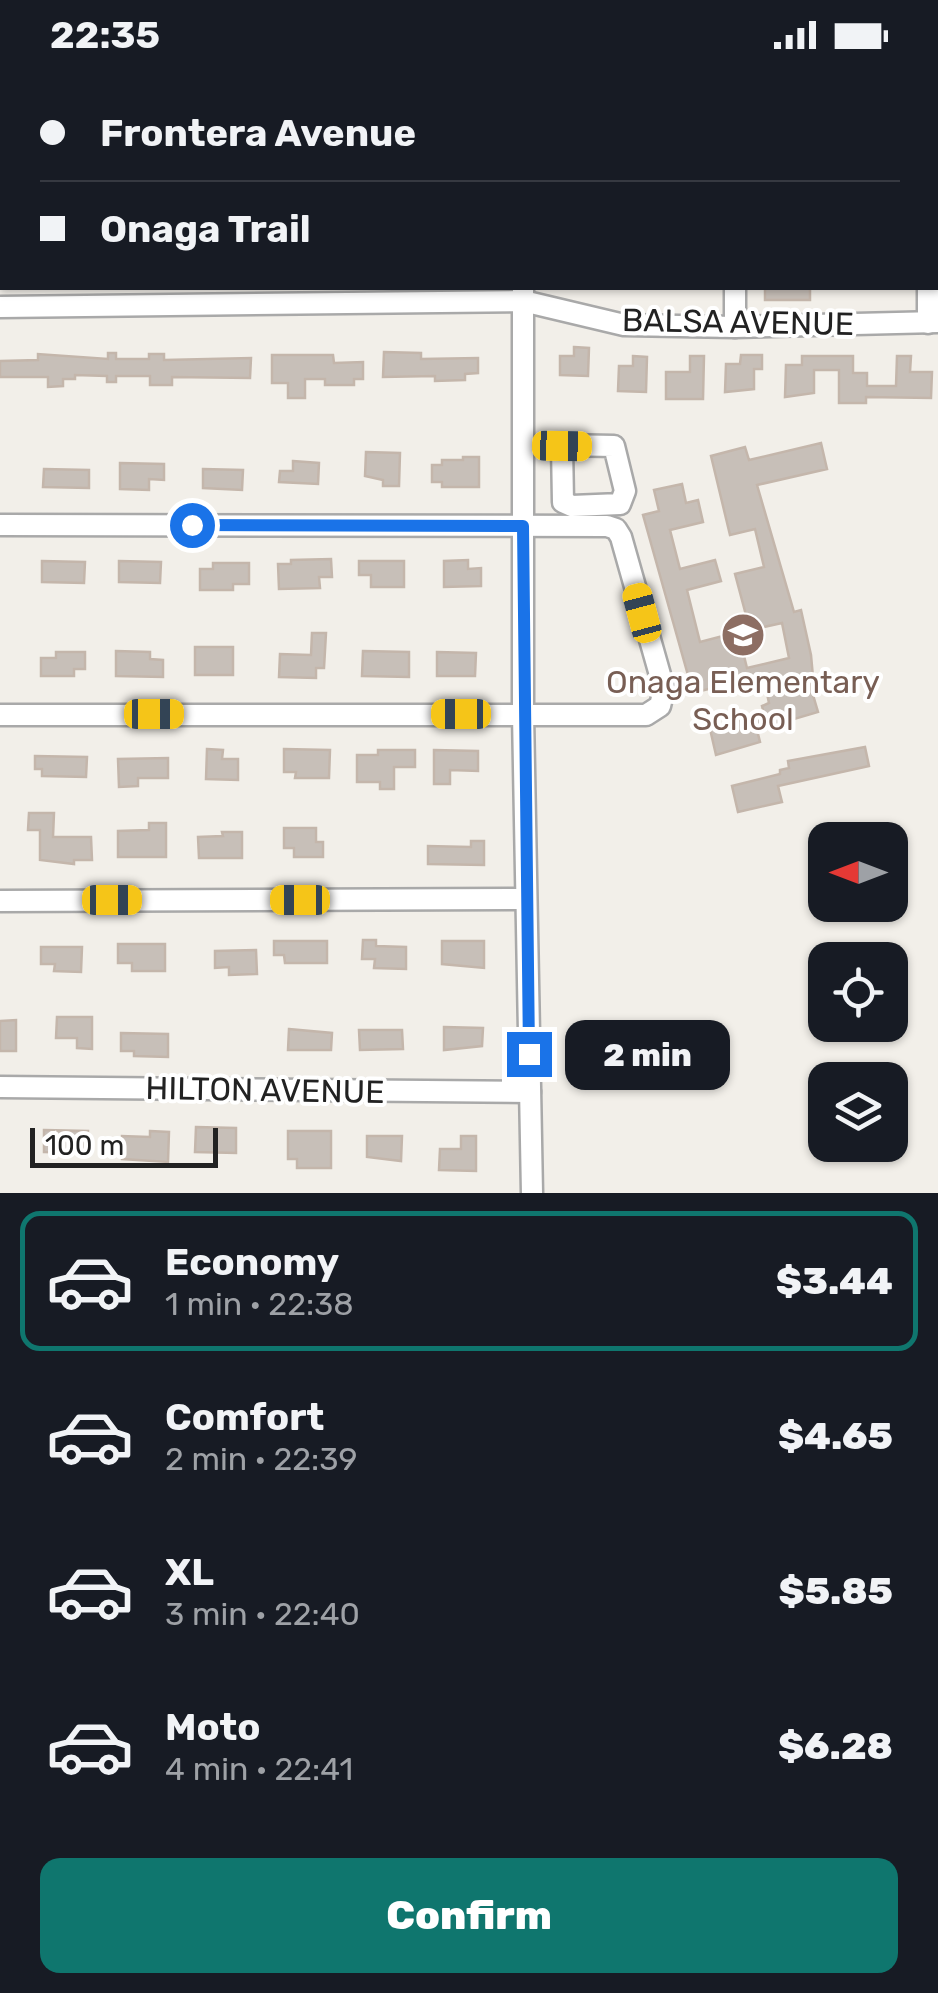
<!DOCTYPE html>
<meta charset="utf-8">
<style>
body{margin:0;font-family:Rubik,sans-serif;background:#242831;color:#f1f3f6;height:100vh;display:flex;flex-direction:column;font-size:38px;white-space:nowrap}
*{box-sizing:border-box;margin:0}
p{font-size:32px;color:#9ea1a6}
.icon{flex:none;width:55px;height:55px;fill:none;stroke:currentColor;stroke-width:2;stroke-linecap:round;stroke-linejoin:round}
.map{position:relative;height:1123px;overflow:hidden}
.panel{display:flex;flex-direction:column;background:#171b24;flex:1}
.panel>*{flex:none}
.guide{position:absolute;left:0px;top:0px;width:940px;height:220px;box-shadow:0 2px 8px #0004;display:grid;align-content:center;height:220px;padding:0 40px;background:#171b24}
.needle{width:65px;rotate:270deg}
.tools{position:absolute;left:808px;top:752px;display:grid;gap:20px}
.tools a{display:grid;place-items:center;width:100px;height:100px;border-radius:20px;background:#171b24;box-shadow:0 2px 8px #0004;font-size:50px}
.scale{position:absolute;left:30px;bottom:25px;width:188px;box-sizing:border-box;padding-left:10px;border:5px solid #222;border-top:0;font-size:28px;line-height:35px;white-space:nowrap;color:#222;-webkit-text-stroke:8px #fff;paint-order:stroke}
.end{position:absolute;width:45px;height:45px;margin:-22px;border:12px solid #1a73e8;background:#fff;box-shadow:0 0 0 5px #fff}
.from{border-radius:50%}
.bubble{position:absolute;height:70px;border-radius:20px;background:#171b24;box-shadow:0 2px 8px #0004;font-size:32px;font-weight:800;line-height:70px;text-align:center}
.car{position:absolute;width:30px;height:60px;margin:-30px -15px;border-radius:12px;box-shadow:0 0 8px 2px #0007;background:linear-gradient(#f5c518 24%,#345 0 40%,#f5c518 0 76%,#345 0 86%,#f5c518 0)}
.guide b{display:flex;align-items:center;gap:35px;height:95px;font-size:38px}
.guide b+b{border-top:2px solid #363941}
.guide i{width:25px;height:25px;background:#f1f3f6}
ul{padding:18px 0 0;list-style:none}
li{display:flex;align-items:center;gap:30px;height:140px;margin:0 20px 15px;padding:0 20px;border:5px solid transparent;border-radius:20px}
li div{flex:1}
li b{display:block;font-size:38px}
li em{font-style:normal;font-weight:800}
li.active{border-color:#0f766e}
li>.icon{width:90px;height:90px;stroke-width:1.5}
.cta{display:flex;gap:20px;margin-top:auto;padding:20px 40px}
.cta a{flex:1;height:115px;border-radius:20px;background:#0f766e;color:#fff;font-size:40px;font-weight:800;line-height:115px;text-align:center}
.status{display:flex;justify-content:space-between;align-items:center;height:70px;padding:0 50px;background:#171b24;direction:ltr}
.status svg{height:28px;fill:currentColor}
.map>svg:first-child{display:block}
</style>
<div class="status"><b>22:35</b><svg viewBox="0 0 49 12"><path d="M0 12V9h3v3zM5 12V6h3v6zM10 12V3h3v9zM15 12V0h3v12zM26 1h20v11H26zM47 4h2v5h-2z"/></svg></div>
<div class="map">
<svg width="938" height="1123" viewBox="0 0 938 1123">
<rect width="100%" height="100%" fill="#f2efe9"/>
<g fill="#c7bfb8" stroke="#c4b6ab" stroke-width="2.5">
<rect x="765" y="218" width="45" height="12"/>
<polygon points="574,277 589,278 588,306 560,305 560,286 574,286"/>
<polygon points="384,282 421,283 421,289 478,288 478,303 465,304 465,310 435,311 435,306 383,307"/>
<polygon points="108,283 116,283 116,289 149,289 149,284 164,284 164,290 251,288 250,308 172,307 172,315 150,315 150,306 116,306 116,312 107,312 107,306 75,305 75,309 63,309 63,316 48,317 48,307 0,307 0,291 38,290 38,284 108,289"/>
<polygon points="272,285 333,285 334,293 363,292 363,309 354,309 354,315 325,315 325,309 305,309 305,328 288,328 288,313 272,313"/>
<polygon points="741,285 762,285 762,299 754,299 754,319 725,322 726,294 740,294"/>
<polygon points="633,286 647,287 646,322 618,321 619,296 633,296"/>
<polygon points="690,286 704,286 703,329 666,329 666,302 690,302"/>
<polygon points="802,286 853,286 853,303 867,303 867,316 896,316 897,286 911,286 910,302 932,302 931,328 866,327 866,333 839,333 839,300 814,300 814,323 785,327 786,295 802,295"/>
<polygon points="821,373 827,399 757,415 794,542 801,540 811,585 813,607 808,608 818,642 757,660 760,672 716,685 710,659 764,644 762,636 769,633 763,605 693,623 643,445 659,441 654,420 682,414 686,433 698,430 703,452 670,460 680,499 715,490 721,511 687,520 700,572 738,562 747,598 789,588 782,553 750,560 735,504 764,497 755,459 730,465 711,386 745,377 749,390"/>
<polygon points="366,382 400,383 399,416 383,416 383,410 365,406"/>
<polygon points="463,387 479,387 479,417 442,417 442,412 432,412 432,395 442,395 442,390 463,390"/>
<polygon points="293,391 319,393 318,414 279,412 280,401 293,401"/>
<polygon points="120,393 164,394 164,410 149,409 149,420 120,419"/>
<polygon points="44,399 89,400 89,418 43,417"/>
<polygon points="203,399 243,400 242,420 203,418"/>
<polygon points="331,489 332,507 319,507 320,518 279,519 278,494 291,494 291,490"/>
<polygon points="468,490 468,499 481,498 481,516 444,517 444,491"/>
<polygon points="42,491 85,492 84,513 42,512"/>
<polygon points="119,491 161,492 160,513 119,512"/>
<polygon points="359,491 404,491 404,517 371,517 371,505 359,505"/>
<polygon points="213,493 249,493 249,514 233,514 233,520 200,520 200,499 213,499"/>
<polygon points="312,563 326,563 324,598 316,598 316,608 279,607 280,584 311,585"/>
<rect x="195" y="577" width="38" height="28"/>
<polygon points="116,581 150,582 150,589 163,590 163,607 116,606"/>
<polygon points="363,581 409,582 409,607 362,606"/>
<polygon points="56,582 85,582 85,599 74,599 74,606 41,606 41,588 56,588"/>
<polygon points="437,582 476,583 475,606 437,606"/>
<polygon points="865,677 869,696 778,716 782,732 738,742 732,716 780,704 780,700 789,698 788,691"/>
<polygon points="207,679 223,680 222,689 238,689 238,710 206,709"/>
<polygon points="284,679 330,680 329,708 295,708 296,702 284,702"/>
<polygon points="378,680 415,680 415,697 394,697 394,719 380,719 380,712 357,712 357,685 378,685"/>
<polygon points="434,680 478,681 478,701 450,700 450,714 434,714"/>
<polygon points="35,686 87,687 86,707 42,706 42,699 35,699"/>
<polygon points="168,688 168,708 138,708 138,716 119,717 118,689"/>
<polygon points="29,743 54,743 53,767 91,767 92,790 74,790 74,794 40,790 40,760 28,760"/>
<polygon points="149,753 166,753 166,787 118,787 118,761 149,760"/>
<polygon points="284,758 316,758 316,772 323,772 323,787 294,787 294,778 284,778"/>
<polygon points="222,762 242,762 242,788 199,788 198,767 223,766"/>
<polygon points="471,771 484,771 484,795 428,794 428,776 471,777"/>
<polygon points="363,870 376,870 376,876 406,877 406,899 374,898 375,889 362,889"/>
<polygon points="274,871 327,871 327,893 285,893 284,885 274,885"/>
<polygon points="442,871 484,871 484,898 442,894"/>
<polygon points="118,874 165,874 165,901 132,901 132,893 118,893"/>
<polygon points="41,877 82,877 81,902 54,901 55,894 41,894"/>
<polygon points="256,880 257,904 229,905 229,897 215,898 215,881"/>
<polygon points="57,947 92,947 92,979 77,978 77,968 56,968"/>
<polygon points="16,950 16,981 0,981 0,951"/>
<polygon points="444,957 483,958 482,976 444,980"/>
<polygon points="289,959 332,963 331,980 288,980"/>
<polygon points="359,960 402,960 403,979 360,980"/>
<polygon points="121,963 168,964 168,987 134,986 134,981 121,981"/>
<polygon points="196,1057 236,1058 236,1083 195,1082"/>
<polygon points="44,1060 88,1061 87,1083 44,1082"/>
<polygon points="150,1061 169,1062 168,1092 122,1089 122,1066 150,1067"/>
<polygon points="288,1061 331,1061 331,1098 297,1098 297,1089 288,1089"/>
<polygon points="367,1066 402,1066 401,1091 367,1087"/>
<polygon points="461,1066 476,1066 476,1101 439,1100 440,1079 461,1079"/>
</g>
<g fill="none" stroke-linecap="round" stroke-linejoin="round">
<defs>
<g id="minor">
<polyline points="14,0 14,2"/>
<polyline points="732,0 732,2"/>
<polyline points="926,0 926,2"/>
<polyline points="524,2 524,0"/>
<polyline points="735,218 735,257"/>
<polyline points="928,218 928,253"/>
<polyline points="523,219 523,644 532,1123"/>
<polyline points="0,237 523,231 624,255 735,257 938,252"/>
<polygon points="562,375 614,376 625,421 620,434 572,436 563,432"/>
<polyline points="0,455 607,456 616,459 621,467 664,619 660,636 646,645 0,645"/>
<polyline points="0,831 525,829"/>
<polyline points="0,1017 530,1022"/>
</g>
</defs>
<use href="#minor" stroke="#a9a9a9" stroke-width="25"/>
<use href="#minor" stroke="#fff" stroke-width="20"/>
</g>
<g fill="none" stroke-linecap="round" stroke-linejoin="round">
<polyline stroke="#1a73e8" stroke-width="12" points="192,455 523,456 529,984"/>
</g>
<defs>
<symbol id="school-disc" viewBox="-11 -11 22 22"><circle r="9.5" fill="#8d6e63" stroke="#fff"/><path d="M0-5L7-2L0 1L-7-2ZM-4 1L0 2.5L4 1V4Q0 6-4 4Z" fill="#fff"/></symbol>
</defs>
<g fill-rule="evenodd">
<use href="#school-disc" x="718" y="540" width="50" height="50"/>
</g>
<g text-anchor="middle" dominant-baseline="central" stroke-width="8" stroke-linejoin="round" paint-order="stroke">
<g font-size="32" fill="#222" stroke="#fff">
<text transform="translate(738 252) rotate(1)">BALSA AVENUE</text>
<text transform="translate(265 1020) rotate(1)">HILTON AVENUE</text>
</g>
<g font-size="32" fill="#785e54" stroke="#fff">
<text x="743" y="612">Onaga Elementary<tspan x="743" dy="37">School</tspan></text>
</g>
</g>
</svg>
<div class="tools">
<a><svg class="needle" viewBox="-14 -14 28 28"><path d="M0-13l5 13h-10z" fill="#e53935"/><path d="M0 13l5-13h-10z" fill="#9ea1a6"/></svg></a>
<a><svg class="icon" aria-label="locate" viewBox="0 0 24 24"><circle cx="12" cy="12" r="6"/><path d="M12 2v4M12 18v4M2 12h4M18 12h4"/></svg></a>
<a><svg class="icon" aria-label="layers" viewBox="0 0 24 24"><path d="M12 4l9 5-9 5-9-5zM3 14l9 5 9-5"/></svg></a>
</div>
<div class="scale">100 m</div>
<i class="end from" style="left:192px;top:455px"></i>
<i class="end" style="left:529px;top:984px"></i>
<div class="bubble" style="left:565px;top:950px;width:165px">2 min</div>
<i class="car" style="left:562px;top:376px;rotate:91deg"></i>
<i class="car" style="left:642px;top:543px;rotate:345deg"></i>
<i class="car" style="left:154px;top:644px;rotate:90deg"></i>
<i class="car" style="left:461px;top:644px;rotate:270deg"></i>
<i class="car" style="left:112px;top:830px;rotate:90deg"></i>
<i class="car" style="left:300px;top:830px;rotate:270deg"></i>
<div class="guide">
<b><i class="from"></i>Frontera Avenue</b>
<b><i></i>Onaga Trail</b>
</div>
</div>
<section class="panel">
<ul>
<li class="active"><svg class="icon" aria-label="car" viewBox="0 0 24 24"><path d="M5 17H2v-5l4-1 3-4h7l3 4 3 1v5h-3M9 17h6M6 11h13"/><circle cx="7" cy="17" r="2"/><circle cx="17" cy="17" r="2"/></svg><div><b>Economy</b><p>1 min · 22:38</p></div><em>$3.44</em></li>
<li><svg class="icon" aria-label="car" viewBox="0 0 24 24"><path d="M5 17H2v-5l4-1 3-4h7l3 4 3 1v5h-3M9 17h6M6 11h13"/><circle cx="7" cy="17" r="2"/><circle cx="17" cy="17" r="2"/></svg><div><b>Comfort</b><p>2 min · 22:39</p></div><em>$4.65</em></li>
<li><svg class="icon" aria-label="car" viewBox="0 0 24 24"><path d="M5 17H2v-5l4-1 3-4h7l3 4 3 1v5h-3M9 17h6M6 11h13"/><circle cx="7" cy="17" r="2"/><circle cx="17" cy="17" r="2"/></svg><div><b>XL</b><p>3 min · 22:40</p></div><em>$5.85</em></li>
<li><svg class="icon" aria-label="car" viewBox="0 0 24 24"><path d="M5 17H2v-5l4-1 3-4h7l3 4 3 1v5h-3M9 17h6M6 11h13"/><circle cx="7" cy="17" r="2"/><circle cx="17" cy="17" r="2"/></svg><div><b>Moto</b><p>4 min · 22:41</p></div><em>$6.28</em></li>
</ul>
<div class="cta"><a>Confirm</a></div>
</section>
